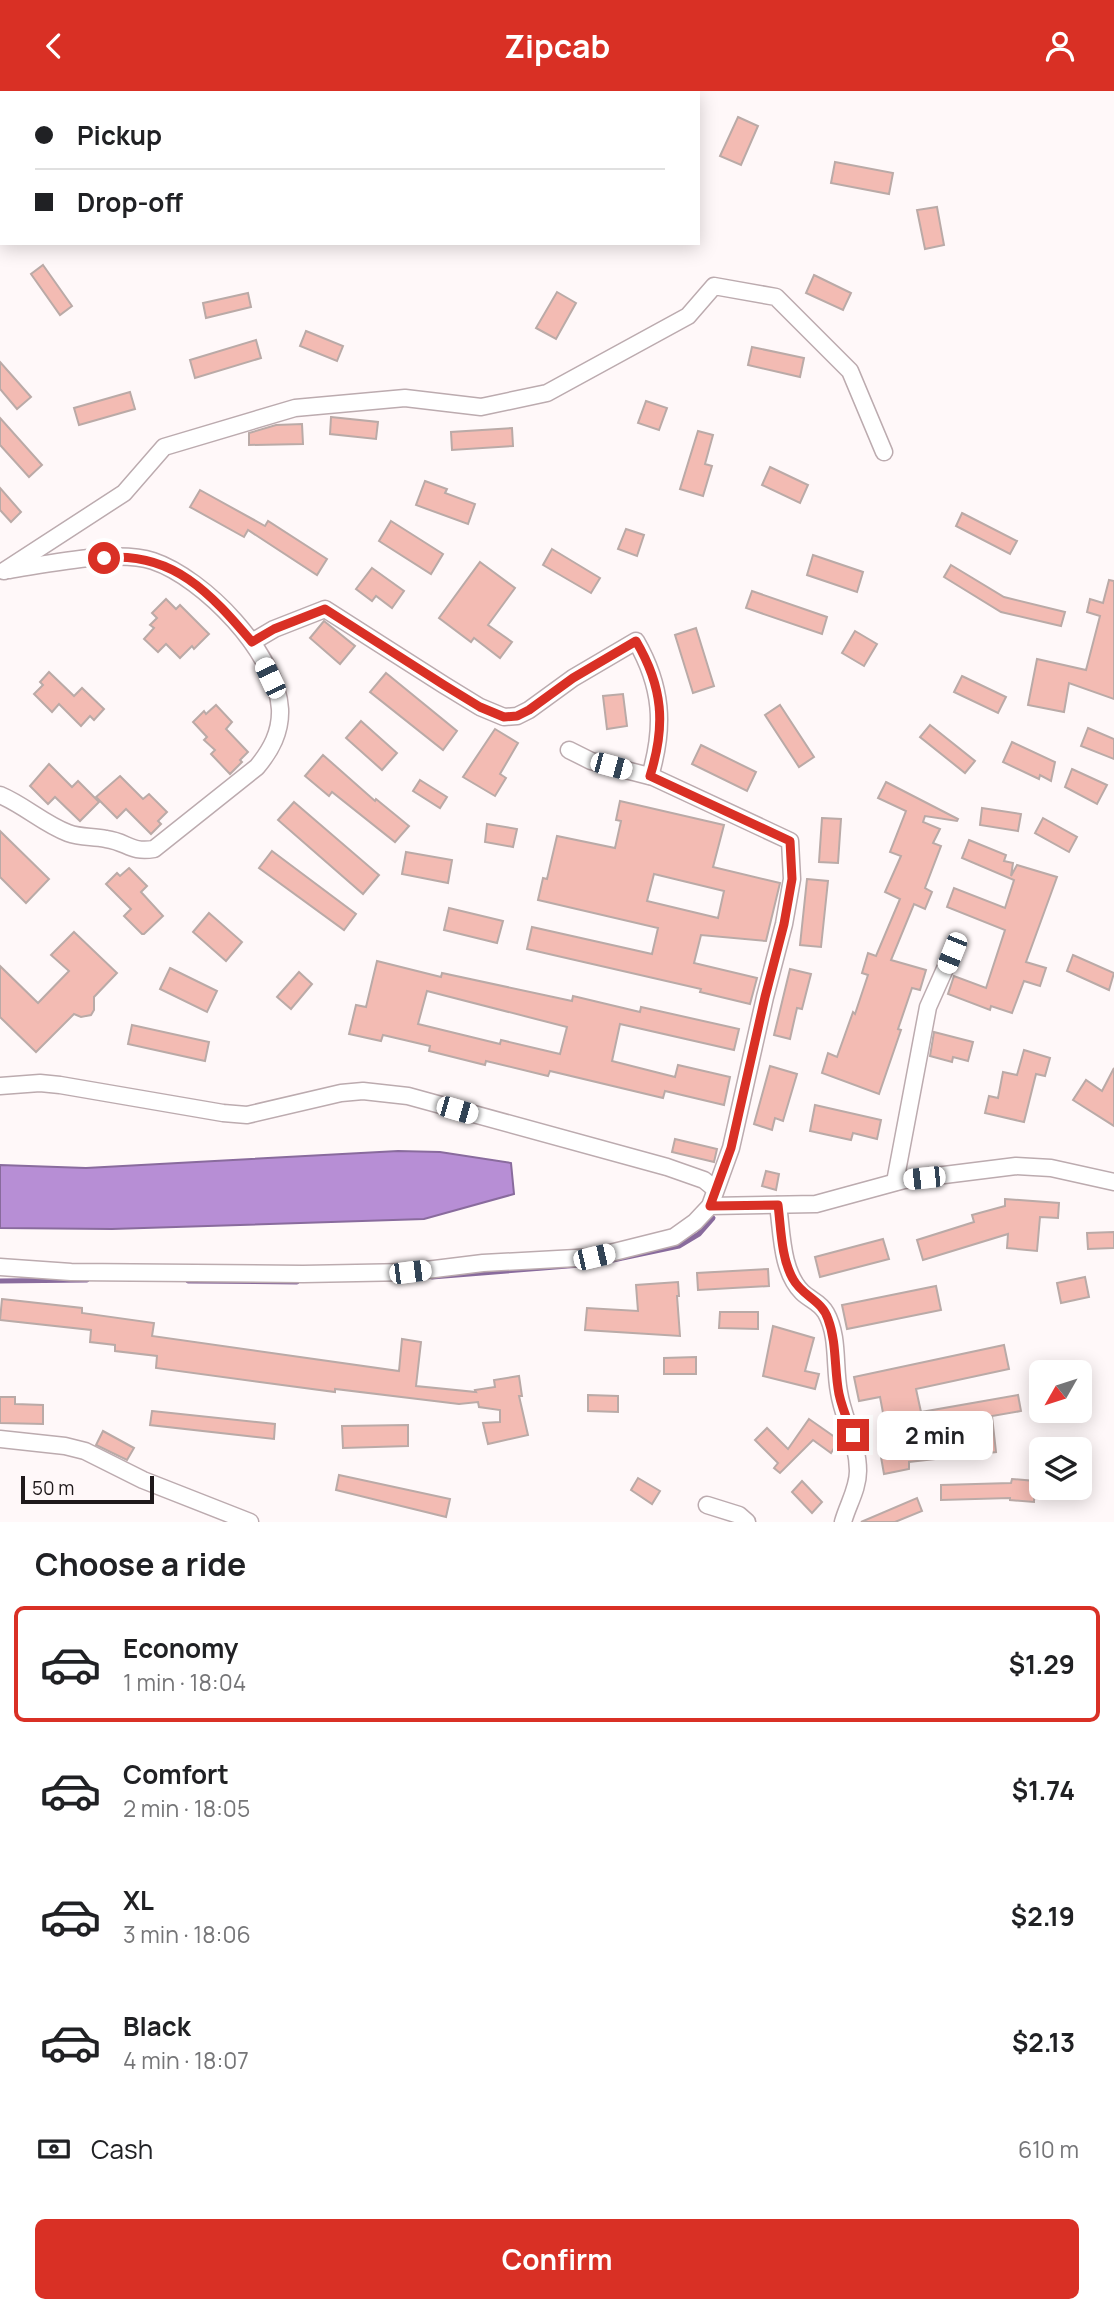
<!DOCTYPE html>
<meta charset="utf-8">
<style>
body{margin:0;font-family:Manrope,sans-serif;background:#f6f6f6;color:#202124;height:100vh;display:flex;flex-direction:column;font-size:26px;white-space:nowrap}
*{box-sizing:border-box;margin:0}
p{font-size:23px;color:#757577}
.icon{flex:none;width:38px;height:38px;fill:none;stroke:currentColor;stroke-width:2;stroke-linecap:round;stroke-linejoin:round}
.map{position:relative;height:1431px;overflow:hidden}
.side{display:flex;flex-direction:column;background:#fff;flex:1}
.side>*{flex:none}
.guide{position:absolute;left:0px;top:0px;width:700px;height:154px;box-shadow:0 4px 18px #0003;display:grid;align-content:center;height:154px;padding:0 35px;background:#fff}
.needle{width:46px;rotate:231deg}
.buttons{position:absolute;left:1029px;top:1269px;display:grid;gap:14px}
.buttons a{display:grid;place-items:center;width:63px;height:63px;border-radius:10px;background:#fff;box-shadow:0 4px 18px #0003;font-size:35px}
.scale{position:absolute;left:21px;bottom:18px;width:133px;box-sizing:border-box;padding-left:7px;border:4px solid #1f191b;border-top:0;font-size:19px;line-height:24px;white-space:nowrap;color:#1f191b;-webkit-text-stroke:5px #fff8f9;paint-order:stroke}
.end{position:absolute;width:32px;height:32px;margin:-16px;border:9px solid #d93025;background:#fff;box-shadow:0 0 0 4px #fff}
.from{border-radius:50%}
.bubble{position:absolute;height:49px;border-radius:10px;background:#fff;box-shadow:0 4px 18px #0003;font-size:23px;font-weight:700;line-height:49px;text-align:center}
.car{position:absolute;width:21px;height:42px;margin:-21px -10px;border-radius:9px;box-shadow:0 0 5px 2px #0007;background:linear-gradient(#fff 24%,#345 0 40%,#fff 0 76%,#345 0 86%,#fff 0)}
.guide b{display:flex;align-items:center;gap:24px;height:66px;font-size:26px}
.guide b+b{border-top:2px solid #e0e0e0}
.guide i{width:18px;height:18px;background:#202124}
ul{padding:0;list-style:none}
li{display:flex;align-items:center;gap:21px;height:116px;margin:0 14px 10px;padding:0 21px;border:4px solid transparent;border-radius:10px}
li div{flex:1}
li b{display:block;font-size:26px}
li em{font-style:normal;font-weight:700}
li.on{border-color:#d93025}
li>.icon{width:63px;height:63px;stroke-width:1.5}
h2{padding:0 35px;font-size:32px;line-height:84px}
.pay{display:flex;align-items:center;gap:18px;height:77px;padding:0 35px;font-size:26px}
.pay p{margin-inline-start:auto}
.primary-button{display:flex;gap:14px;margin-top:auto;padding:14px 35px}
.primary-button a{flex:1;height:80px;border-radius:10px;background:#d93025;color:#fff;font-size:28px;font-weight:700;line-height:80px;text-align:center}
header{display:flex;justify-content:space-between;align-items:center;height:91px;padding:0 35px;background:#d93025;color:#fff;font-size:32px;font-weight:700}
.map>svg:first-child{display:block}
</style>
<header><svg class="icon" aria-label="back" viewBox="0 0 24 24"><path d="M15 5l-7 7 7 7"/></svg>Zipcab<svg class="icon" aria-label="person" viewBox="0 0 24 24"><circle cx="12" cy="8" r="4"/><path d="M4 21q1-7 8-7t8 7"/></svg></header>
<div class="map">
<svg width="1114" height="1431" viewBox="0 0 1114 1431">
<rect width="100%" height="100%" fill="#fff8f9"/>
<polygon fill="#b78ed5" stroke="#896b9d" stroke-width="2" points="398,1060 440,1061 511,1072 514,1103 424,1128 112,1138 0,1137 0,1074 86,1077"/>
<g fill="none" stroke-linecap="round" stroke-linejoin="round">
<g stroke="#896b9d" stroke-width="5">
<polyline points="613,1169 679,1155 699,1143 713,1127"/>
<polyline points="432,1186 580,1174"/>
<polyline points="0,1190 87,1189"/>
<polyline points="188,1190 297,1191"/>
</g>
</g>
<g fill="#f3bbb3" stroke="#baaaa7" stroke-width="2" fill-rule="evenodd">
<polygon points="738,26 758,35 741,74 720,65"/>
<polygon points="835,71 893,82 889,103 831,92"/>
<polygon points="937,116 944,154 925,158 917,119"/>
<polygon points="43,174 72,215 60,224 31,183"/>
<polygon points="814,184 851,202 843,219 806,202"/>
<polygon points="557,201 576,212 556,248 536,237"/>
<polygon points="248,202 251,216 206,227 203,212"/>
<polygon points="306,240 343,255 337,270 300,255"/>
<polygon points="256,249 261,267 195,287 190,269"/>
<polygon points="752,256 804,267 800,286 748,274"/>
<polygon points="0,271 31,306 17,318 0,298"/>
<polygon points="130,301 135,318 79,334 74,317"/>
<polygon points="646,310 667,317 659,339 638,332"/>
<polygon points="331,326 378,331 376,348 330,343"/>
<polygon points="0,327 42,374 29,386 0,354"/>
<polygon points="302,333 303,353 249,354 249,342 276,334"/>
<polygon points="512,337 513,355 452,359 451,341"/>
<polygon points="698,340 713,344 705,373 712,375 703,405 680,398"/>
<polygon points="770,376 808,394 800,412 762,394"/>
<polygon points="425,390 447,398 445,402 475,413 468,433 416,414"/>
<polygon points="0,397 21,421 11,431 0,419"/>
<polygon points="200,399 265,435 268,430 327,468 317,484 248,439 244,446 190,416"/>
<polygon points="962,422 1017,450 1010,463 956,435"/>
<polygon points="391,430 443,463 431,483 379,450"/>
<polygon points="626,438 644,444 637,465 618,458"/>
<polygon points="552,458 600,487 591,502 543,474"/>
<polygon points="813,464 863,481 857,501 807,484"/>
<polygon points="480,471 515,497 488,534 512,551 500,567 474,547 471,551 439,527"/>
<polygon points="951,474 1004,506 1065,521 1061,535 1001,521 944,486"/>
<polygon points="372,477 404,500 392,517 376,505 372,510 356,498"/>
<polygon points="1109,489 1114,490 1114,608 1069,592 1064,621 1028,614 1037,568 1086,579 1100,525 1087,521 1090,508 1103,512"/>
<polygon points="752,500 827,526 822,543 746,517"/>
<polygon points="166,508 176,518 180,514 209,543 194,558 192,555 180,567 166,553 158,561 144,548 154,537 150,534 157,527 152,522"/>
<polygon points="324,530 355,555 340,573 310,547"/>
<polygon points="696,537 714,595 693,602 675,544"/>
<polygon points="855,540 877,553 864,575 842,562"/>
<polygon points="49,581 74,605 82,597 104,618 94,629 90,625 81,635 59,613 52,621 34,603 43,594 40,591"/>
<polygon points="386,582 457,640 443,659 370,601"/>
<polygon points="962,585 1006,606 998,622 954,601"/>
<polygon points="623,603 627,635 607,638 603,605"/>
<polygon points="216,614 232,631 226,638 248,661 240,669 242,671 230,683 211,663 215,659 204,649 207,646 193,631 204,620 206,623"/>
<polygon points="780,614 814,666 799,676 765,624"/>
<polygon points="361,630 397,662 382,679 346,647"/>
<polygon points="930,634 975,670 965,682 920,646"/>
<polygon points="1088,637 1114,648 1114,668 1081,655"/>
<polygon points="495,638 518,652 500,683 506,687 495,705 463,686"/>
<polygon points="1012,651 1055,671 1051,690 1040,684 1039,688 1003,671"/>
<polygon points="701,654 756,681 747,700 692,673"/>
<polygon points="323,664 375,710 376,708 409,735 395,751 332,701 329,705 305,685"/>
<polygon points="49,673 72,696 78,690 99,711 80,730 55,706 48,713 30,695"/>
<polygon points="1072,678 1107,694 1097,713 1065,696"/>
<polygon points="120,685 143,708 149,703 167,721 158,730 161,733 151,743 126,718 117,727 96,706"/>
<polygon points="420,689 447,706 440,717 413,700"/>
<polygon points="886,691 958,728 957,730 925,725 923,731 940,738 933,752 941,755 925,797 932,801 925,818 914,813 891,869 926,879 920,899 912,897 898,938 901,939 879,1003 822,982 828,962 837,966 853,921 855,923 868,884 862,882 868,862 876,865 900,808 885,801 901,765 890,761 906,720 878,707"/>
<path d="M620,710L724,734L713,776L780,792L766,850L701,844L694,872L757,887L750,913L700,901L701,898L527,858L532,836L652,863L658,837L538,809L543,787L547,788L557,745L615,757L621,730L616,729ZM654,783L724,800L718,827L647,810Z"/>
<polygon points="294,711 379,784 363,803 278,729"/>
<polygon points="982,717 1021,723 1018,740 980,734"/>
<polygon points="822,727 841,728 838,772 819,771"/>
<polygon points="1043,727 1077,746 1069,761 1035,742"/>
<polygon points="487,733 517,738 513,756 485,751"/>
<polygon points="0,740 49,788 26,812 0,786"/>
<polygon points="969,749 1006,764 1004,770 1013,772 1011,785 1017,774 1057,786 1026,871 1046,877 1040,895 1024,890 1012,922 991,915 990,919 948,903 954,885 986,897 1005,839 947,816 954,797 1005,817 1014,789 962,767"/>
<polygon points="272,760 356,823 344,839 259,777"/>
<polygon points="406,761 452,769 448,792 402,783"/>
<polygon points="129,777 147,795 141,801 163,825 144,843 142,843 124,825 131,818 106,793 117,782 120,785"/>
<polygon points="807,788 828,790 821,856 800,854"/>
<polygon points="449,817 503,830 497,852 444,839"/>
<polygon points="209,822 242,851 226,870 193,841"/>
<polygon points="74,841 117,882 94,906 94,919 91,924 81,926 74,923 36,961 0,926 0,875 38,912 69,880 51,864"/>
<polygon points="1073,864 1114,882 1109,899 1067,880"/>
<path d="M377,870L441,886L442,882L572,910L573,905L640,921L641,916L739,938L734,959L620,933L612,970L675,986L678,974L730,986L724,1014L665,1000L663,1007L550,980L548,985L486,970L485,974L429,960L430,955L383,944L381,950L349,943L356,914L366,916ZM427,900L567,936L560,963L501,949L500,953L418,933Z"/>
<polygon points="170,877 217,900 207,921 160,898"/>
<polygon points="790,878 811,883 802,918 797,917 790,948 774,944"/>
<polygon points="299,881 312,893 291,918 277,906"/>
<polygon points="132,934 209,951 205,970 128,953"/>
<polygon points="934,941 973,951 968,970 953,966 952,971 930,965"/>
<polygon points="1024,959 1050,967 1045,985 1036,983 1024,1031 985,1022 989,1005 998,1007 1003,981 1017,984"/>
<polygon points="770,975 797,983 783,1030 775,1027 772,1039 754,1033"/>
<polygon points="1114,977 1114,1035 1073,1009 1086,989 1102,1000"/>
<polygon points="815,1014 881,1029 877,1048 853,1042 851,1049 810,1040"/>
<polygon points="675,1048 717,1058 714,1071 672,1061"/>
<polygon points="766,1080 779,1083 776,1099 762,1095"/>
<polygon points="1005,1108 1059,1112 1058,1127 1040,1126 1037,1160 1007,1157 1008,1143 923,1169 917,1149 974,1131 972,1124 1005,1115"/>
<polygon points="1114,1141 1114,1157 1088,1158 1087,1142"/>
<polygon points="883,1148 889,1168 820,1186 815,1166"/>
<polygon points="768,1178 769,1195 698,1199 697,1182"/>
<polygon points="1085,1186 1089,1206 1061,1212 1057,1192"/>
<polygon points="678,1191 679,1205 677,1205 680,1245 585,1239 587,1217 638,1220 636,1194"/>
<polygon points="936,1195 941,1219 847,1238 842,1214"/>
<polygon points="2,1208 82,1217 82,1222 154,1232 152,1245 399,1280 402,1248 421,1251 416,1295 476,1301 475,1299 495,1296 494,1289 519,1285 522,1305 519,1305 528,1344 488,1353 483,1332 500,1331 500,1319 479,1316 478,1311 459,1313 335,1298 335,1301 156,1277 157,1265 115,1260 115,1254 90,1251 91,1239 0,1229"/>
<polygon points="720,1221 758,1221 758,1238 719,1237"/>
<polygon points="773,1235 814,1247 805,1280 819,1283 815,1298 763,1285"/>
<polygon points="1004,1254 1009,1278 916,1298 921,1321 1018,1304 1021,1320 992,1325 996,1361 909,1371 909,1378 884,1383 881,1366 891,1364 880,1306 859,1310 854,1286"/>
<polygon points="696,1266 696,1283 664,1283 664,1267"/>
<polygon points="588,1304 618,1305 618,1321 588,1320"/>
<polygon points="0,1306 15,1306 15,1313 43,1314 43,1333 0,1332"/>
<polygon points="152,1320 275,1333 274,1348 150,1334"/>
<polygon points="809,1328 839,1349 831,1362 813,1349 780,1382 774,1377 778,1372 755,1349 767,1337 788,1358"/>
<polygon points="408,1334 408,1355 343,1357 342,1335"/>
<polygon points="103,1340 134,1357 127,1369 96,1354"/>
<polygon points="339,1384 450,1408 446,1426 336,1399"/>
<polygon points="638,1387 660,1400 652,1413 631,1399"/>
<polygon points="1012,1388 1035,1390 1034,1411 1010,1409 1010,1407 941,1409 941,1394 1011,1392"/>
<polygon points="802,1390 822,1411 812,1422 792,1401"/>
<polygon points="917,1407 922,1420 895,1431 861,1431"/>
</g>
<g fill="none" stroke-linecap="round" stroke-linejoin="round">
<defs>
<g id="street">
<polyline points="4,480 124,402 164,356 295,317 405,307 481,316 547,302 688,225 714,195 776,206 850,280 884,361"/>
<path d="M252,551L274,538L325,518L444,594L480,616L504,626L517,625L529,619L573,587L636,550C662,595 665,635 650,685"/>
<path d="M0,704C24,714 44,733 68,742C81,747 93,745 106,748C128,751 130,762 154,758L257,676C271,659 281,641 280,618C277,563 204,487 153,470C117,458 48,473 9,479"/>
<polyline points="0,995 40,992 60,994 223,1022 247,1024 341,1002 363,1000 408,1005 667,1076 704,1089 715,1098"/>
<polyline points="895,1091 928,916 952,862"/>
<path d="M778,1114C782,1141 781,1180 802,1201C810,1209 820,1211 826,1222C839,1245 834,1276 839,1301C843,1328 858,1351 858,1380C858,1398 848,1413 843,1431"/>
<polyline points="710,1115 816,1113 904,1089 1016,1075 1051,1077 1114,1091"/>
<polyline points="0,1176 71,1181 303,1183 410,1181 483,1172 594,1166 674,1146 695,1131 710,1115 731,1057 765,906 784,833 792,788 790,750 653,686 591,670 569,659"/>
<polyline points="0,1348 65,1355 85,1360 143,1389 250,1431"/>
<polyline points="707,1414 739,1424 747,1431"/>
</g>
</defs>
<use href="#street" stroke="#bcabaf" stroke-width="19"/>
<use href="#street" stroke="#fff" stroke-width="16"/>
</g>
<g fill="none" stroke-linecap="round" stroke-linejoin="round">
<path stroke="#d93025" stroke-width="9" d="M104,467C173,460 211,503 252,551L274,538L325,518L444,594L480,616L504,626L517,625L529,619L573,587L636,550C663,596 666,634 650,685L790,750L792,788L784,833L765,906L731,1057L710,1115L778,1114C781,1137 781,1167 793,1188C802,1205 822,1209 828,1228C837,1252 834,1278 839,1303C842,1317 848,1331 853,1344"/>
</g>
</svg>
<div class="buttons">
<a><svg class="needle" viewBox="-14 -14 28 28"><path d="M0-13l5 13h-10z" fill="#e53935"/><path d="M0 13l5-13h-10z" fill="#757577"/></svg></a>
<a><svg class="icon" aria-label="layers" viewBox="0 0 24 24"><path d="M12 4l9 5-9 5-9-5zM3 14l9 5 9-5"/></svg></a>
</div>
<div class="scale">50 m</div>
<i class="end from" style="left:104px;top:467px"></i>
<i class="end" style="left:853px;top:1344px"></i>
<div class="bubble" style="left:877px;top:1320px;width:116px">2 min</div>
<i class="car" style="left:270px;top:587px;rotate:335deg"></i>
<i class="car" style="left:611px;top:675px;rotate:105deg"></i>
<i class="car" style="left:952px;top:862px;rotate:202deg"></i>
<i class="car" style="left:457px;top:1019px;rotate:106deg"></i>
<i class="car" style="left:924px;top:1087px;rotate:264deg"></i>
<i class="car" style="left:594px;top:1166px;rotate:77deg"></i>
<i class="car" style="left:410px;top:1181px;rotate:83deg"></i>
<div class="guide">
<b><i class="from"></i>Pickup</b>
<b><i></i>Drop-off</b>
</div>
</div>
<section class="side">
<h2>Choose a ride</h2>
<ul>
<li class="on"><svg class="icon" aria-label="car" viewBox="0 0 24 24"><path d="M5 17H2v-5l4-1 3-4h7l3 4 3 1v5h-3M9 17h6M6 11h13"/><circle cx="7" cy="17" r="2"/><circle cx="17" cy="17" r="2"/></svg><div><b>Economy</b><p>1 min · 18:04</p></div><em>$1.29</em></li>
<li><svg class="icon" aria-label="car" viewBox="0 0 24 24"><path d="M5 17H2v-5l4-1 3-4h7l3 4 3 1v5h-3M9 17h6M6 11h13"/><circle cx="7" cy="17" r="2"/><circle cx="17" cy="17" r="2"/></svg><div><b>Comfort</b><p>2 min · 18:05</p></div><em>$1.74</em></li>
<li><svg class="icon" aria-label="car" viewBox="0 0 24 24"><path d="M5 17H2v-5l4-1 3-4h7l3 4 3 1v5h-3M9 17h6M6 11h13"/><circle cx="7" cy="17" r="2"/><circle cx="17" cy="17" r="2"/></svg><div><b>XL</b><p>3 min · 18:06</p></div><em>$2.19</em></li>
<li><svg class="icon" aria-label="car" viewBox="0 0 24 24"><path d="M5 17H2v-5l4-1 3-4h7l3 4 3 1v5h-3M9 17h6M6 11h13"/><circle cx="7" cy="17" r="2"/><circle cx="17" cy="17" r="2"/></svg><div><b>Black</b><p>4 min · 18:07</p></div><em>$2.13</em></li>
</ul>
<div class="pay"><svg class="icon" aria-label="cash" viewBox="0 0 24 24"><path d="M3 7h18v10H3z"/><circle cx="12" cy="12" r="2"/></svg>Cash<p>610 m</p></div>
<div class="primary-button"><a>Confirm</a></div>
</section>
